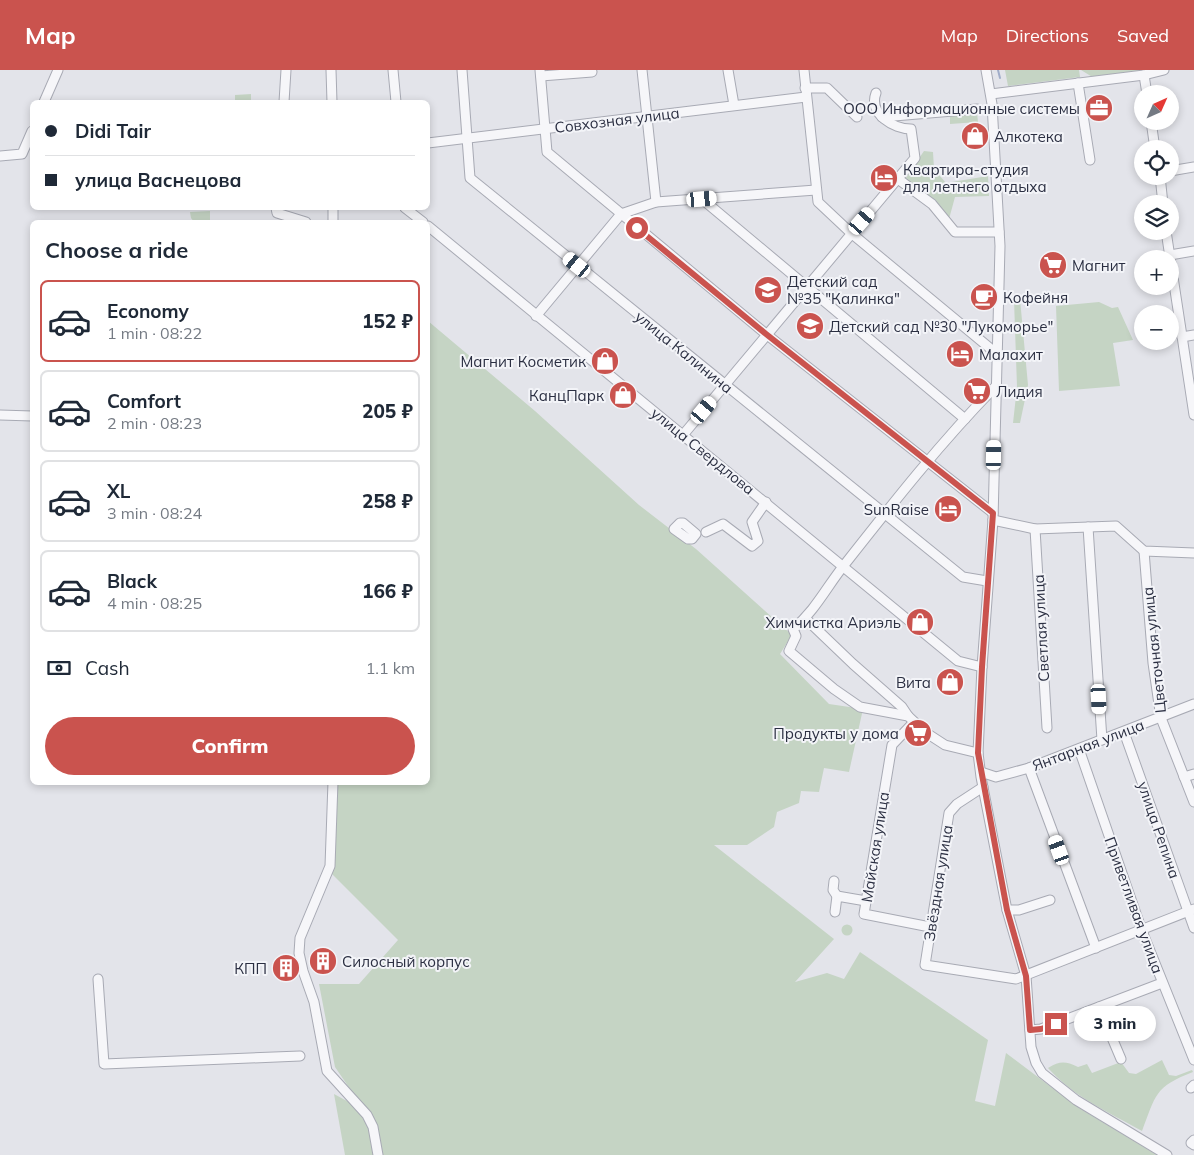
<!DOCTYPE html>
<meta charset="utf-8">
<style>
body{margin:0;font-family:Mulish,sans-serif;background:#f6f6f7;color:#1f2937;height:100vh;display:flex;flex-direction:column;font-size:19px;white-space:nowrap}
*{box-sizing:border-box;margin:0}
p{font-size:16px;color:#747a83}
.icon{flex:none;width:28px;height:28px;fill:none;stroke:currentColor;stroke-width:2;stroke-linecap:round;stroke-linejoin:round}
.map{position:relative;flex:1;overflow:hidden}
.details{position:absolute;left:30px;top:150px;width:400px;height:565px;display:flex;flex-direction:column;background:#fff;border-radius:8px;box-shadow:0 2px 8px #0003}
.details>*{flex:none}
.hud{position:absolute;left:30px;top:30px;width:400px;height:110px;border-radius:8px;box-shadow:0 2px 8px #0003;display:grid;align-content:center;height:110px;padding:0 15px;background:#fff}
.needle{width:32px;rotate:45deg}
.fabs{position:absolute;left:1134px;top:15px;display:grid;gap:10px}
.fabs a{display:grid;place-items:center;width:45px;height:45px;border-radius:50%;background:#fff;box-shadow:0 2px 8px #0003;font-size:25px}
.end{position:absolute;width:22px;height:22px;margin:-11px;border:6px solid #ca534e;background:#fff;box-shadow:0 0 0 2px #fff}
.from{border-radius:50%}
.bubble{position:absolute;height:35px;border-radius:18px;background:#fff;box-shadow:0 2px 8px #0003;font-size:16px;font-weight:800;line-height:35px;text-align:center}
.car{position:absolute;width:15px;height:30px;margin:-15px -8px;border-radius:6px;box-shadow:0 0 4px 1px #0007;background:linear-gradient(#fff 24%,#345 0 40%,#fff 0 76%,#345 0 86%,#fff 0)}
.hud b{display:flex;align-items:center;gap:18px;height:48px;font-size:19px}
.hud b+b{border-top:1px solid #e0e1e3}
.hud i{width:12px;height:12px;background:#1f2937}
ul{padding:0;list-style:none}
li{display:flex;align-items:center;gap:15px;height:82px;margin:0 10px 8px;padding:0 5px;border:2px solid #e0e1e3;border-radius:8px}
li div{flex:1}
li b{display:block;font-size:19px}
li em{font-style:normal;font-weight:800}
li.selected{border-color:#ca534e}
li>.icon{width:45px;height:45px;stroke-width:1.5}
h2{padding:0 15px;font-size:22px;line-height:60px}
.pay{display:flex;align-items:center;gap:12px;height:55px;padding:0 15px;font-size:19px}
.pay p{margin-inline-start:auto}
.cta{display:flex;gap:10px;margin-top:auto;padding:10px 15px}
.cta a{flex:1;height:58px;border-radius:30px;background:#ca534e;color:#fff;font-size:20px;font-weight:800;line-height:58px;text-align:center}
header{display:flex;align-items:center;gap:30px;box-sizing:border-box;height:70px;padding:0 25px;background:#ca534e;color:#fff}
header strong{font-size:24px}
nav{display:flex;gap:28px;margin-inline-start:auto;font-size:18px}
.map>svg:first-child{display:block}
</style>
<header>
<strong>Map</strong>
<nav><a>Map</a><a>Directions</a><a>Saved</a></nav>
</header>
<div class="map">
<svg width="1194" height="1085" viewBox="0 0 1194 1085">
<rect width="100%" height="100%" fill="#e3e4ea"/>
<g fill="#c5d4c4">
<polygon points="1005,0 1079,0 1080,7 1008,16"/>
<polygon points="1081,0 1144,0 1094,8"/>
<polygon points="251,24 251,32 235,32 235,25"/>
<polygon points="977,43 978,52 950,54 950,45"/>
<polygon points="924,81 933,82 934,99 946,113 988,106 989,126 955,127 949,149 905,109"/>
<polygon points="210,141 210,152 194,152 191,148 190,142"/>
<polygon points="1020,229 1028,315 1020,353 1013,353 1017,317 1014,230"/>
<polygon points="1099,232 1112,238 1118,237 1133,270 1113,273 1120,316 1059,321 1056,236"/>
<polygon points="428,251 535,341 639,435 696,479 792,565 780,584 829,634 863,639 849,702 824,698 819,722 801,721 799,733 777,742 774,757 747,775 714,775 834,869 795,912 827,903 844,909 860,882 988,970 975,1031 995,1036 1006,983 1079,1038 1157,1085 345,1085 334,1024 358,1037 348,1016 335,997 319,914 359,914 398,870 331,803 334,713 428,712"/>
<circle cx="847" cy="860" r="5.5"/>
<path d="M1162,990L1169,1005L1176,1006L1192,1000L1193,1002C1154,1017 1156,1025 1142,1061C1108,1042 1074,1027 1048,998C1060,991 1065,991 1078,997L1087,994L1092,1003L1121,992L1129,1003L1136,1004Z"/>
</g>
<g fill="none" stroke-linecap="round" stroke-linejoin="round">
<polyline stroke="#a0acc9" stroke-width="2" points="998,0 1000,8"/>
<defs>
<g id="minor">
<polyline points="331,0 332,32"/>
<polyline points="393,0 396,32"/>
<polyline points="462,0 470,108 963,507 987,511"/>
<polyline points="540,0 547,82 766,264 993,443"/>
<polyline points="642,0 656,132"/>
<polyline points="728,0 734,35"/>
<polyline points="804,0 818,132 851,163 997,284"/>
<polyline points="986,0 992,34 1000,176 993,450 982,597 978,683 981,707 1007,840 1026,906 1031,977 1036,993 1042,1003 1076,1030 1167,1085"/>
<polyline points="1144,5 1147,24"/>
<polyline points="541,6 592,2"/>
<polyline points="1078,13 1090,90"/>
<polyline points="805,18 827,18 857,47"/>
<polyline points="991,24 1144,5 1164,0"/>
<polyline points="44,32 58,0"/>
<polyline points="284,32 286,0"/>
<polyline points="882,47 977,39"/>
<polyline points="1151,51 1155,79"/>
<polyline points="428,73 806,27"/>
<polyline points="0,86 22,84 32,61"/>
<polyline points="1170,101 1194,97"/>
<polyline points="1160,106 1163,134"/>
<polyline points="898,109 932,134 955,162 999,162"/>
<polyline points="702,129 965,349"/>
<polyline points="276,138 277,143 306,152"/>
<polyline points="405,138 423,152"/>
<polyline points="333,152 333,138"/>
<polyline points="428,156 958,591 982,597"/>
<polyline points="1166,161 1194,345"/>
<polyline points="1170,185 1194,181"/>
<polyline points="536,246 621,144 656,132 816,120"/>
<polyline points="1182,267 1194,265"/>
<polyline points="0,345 32,346"/>
<path d="M683,365L915,88L911,59C894,59 868,44 876,23"/>
<polyline points="993,450 1035,459 1116,456 1144,481 1194,483"/>
<polygon points="680,453 683,453 696,464 692,469 688,469 674,459"/>
<polyline points="1088,457 1102,670"/>
<polyline points="1035,459 1047,658"/>
<polyline points="706,462 723,454 752,476 758,471 752,452 766,432"/>
<polyline points="1144,481 1153,593 1161,648 1194,732"/>
<polyline points="806,549 853,594 902,637 908,646"/>
<polyline points="914,652 892,675 864,844 930,857"/>
<polyline points="1124,662 1194,858"/>
<polyline points="1079,679 1142,861 1194,990"/>
<path d="M978,683L945,675L925,662L908,646L860,637L834,619L789,581L796,566L793,559C816,540 827,516 845,494C893,433 941,372 995,317"/>
<polyline points="1029,698 1096,878"/>
<polyline points="981,702 996,707 1029,698 1194,634"/>
<polyline points="1184,707 1194,704"/>
<polyline points="333,712 330,796 300,868 299,883 303,901 314,932 327,1001 367,1045 373,1057 378,1085"/>
<polyline points="983,717 957,734 949,743 925,895 1016,909 1194,839"/>
<polyline points="834,811 833,820 837,826"/>
<polyline points="1007,840 1019,840 1050,830"/>
<polyline points="835,842 837,826 866,831"/>
<polyline points="98,909 104,994 300,986"/>
<polyline points="1099,937 1121,989"/>
<polyline points="1030,960 1041,959 1162,913"/>
<polyline points="1191,1018 1194,1015"/>
<polyline points="1194,1070 1191,1073 1194,1075"/>
</g>
</defs>
<use href="#minor" stroke="#a8aab4" stroke-width="11"/>
<use href="#minor" stroke="#f6f6f9" stroke-width="9"/>
</g>
<g fill="none" stroke-linecap="round" stroke-linejoin="round">
<polyline stroke="#ca534e" stroke-width="6" points="637,158 766,264 993,443 982,597 978,683 1007,840 1026,906 1030,960 1041,959 1056,954"/>
</g>
<defs>
<symbol id="office-disc" viewBox="-11 -11 22 22"><circle r="9.5" fill="#ca534e" stroke="#f3f4f8"/><path d="M-6-3h4V-5.5h4V-3h4V5H-6ZM-1-4.5V-3h2v-1.5ZM-6 0V1H6V0Z" fill="#fff"/></symbol>
<symbol id="shop-disc" viewBox="-11 -11 22 22"><circle r="9.5" fill="#ca534e" stroke="#f3f4f8"/><path d="M-5-2.5h2.3a2.7 3.5 0 0 1 5.4 0H5L5.5 6h-11ZM-1.5-2.5h3a1.5 2.3 0 0 0-3 0Z" fill="#fff"/></symbol>
<symbol id="hotel-disc" viewBox="-11 -11 22 22"><circle r="9.5" fill="#ca534e" stroke="#f3f4f8"/><path d="M-6-4.5h1.5V1H6V5H4.5V3h-9V5H-6ZM-4 0a1.8 1.8 0 1 1 3.6 0ZM.5 0V-2.5h3Q6-2.5 6 0Z" fill="#fff"/></symbol>
<symbol id="supermarket-disc" viewBox="-11 -11 22 22"><circle r="9.5" fill="#ca534e" stroke="#f3f4f8"/><path d="M-6-5.5h2.5l.6 2H6L4.5 2H-2.5L-4.4-4H-6ZM-1.5 3.2a1.3 1.3 0 1 0 .1 0ZM3 3.2a1.3 1.3 0 1 0 .1 0Z" fill="#fff"/></symbol>
<symbol id="school-disc" viewBox="-11 -11 22 22"><circle r="9.5" fill="#ca534e" stroke="#f3f4f8"/><path d="M0-5L7-2L0 1L-7-2ZM-4 1L0 2.5L4 1V4Q0 6-4 4Z" fill="#fff"/></symbol>
<symbol id="cafe-disc" viewBox="-11 -11 22 22"><circle r="9.5" fill="#ca534e" stroke="#f3f4f8"/><path d="M-5.5-4.5H6V0H3Q3 3.5 0 3.5H-2.5Q-5.5 3.5-5.5 0ZM3-3.2v2h1.7v-2ZM-6 4.5H4V6H-6Z" fill="#fff"/></symbol>
<symbol id="building-disc" viewBox="-11 -11 22 22"><circle r="9.5" fill="#ca534e" stroke="#f3f4f8"/><path d="M-4-6H4V6H1V3H-1V6H-4ZM-2.5-4.3h1.7v1.8h-1.7ZM.8-4.3h1.7v1.8H.8ZM-2.5-1h1.7V.8h-1.7ZM.8-1h1.7V.8H.8Z" fill="#fff"/></symbol>
</defs>
<g fill-rule="evenodd">
<use href="#office-disc" x="1083" y="22" width="32" height="32"/>
<use href="#shop-disc" x="959" y="50" width="32" height="32"/>
<use href="#hotel-disc" x="868" y="92" width="32" height="32"/>
<use href="#supermarket-disc" x="1037" y="179" width="32" height="32"/>
<use href="#school-disc" x="752" y="204" width="32" height="32"/>
<use href="#cafe-disc" x="968" y="211" width="32" height="32"/>
<use href="#school-disc" x="794" y="240" width="32" height="32"/>
<use href="#hotel-disc" x="944" y="268" width="32" height="32"/>
<use href="#shop-disc" x="589" y="275" width="32" height="32"/>
<use href="#supermarket-disc" x="961" y="305" width="32" height="32"/>
<use href="#shop-disc" x="607" y="309" width="32" height="32"/>
<use href="#hotel-disc" x="932" y="423" width="32" height="32"/>
<use href="#shop-disc" x="904" y="536" width="32" height="32"/>
<use href="#shop-disc" x="934" y="596" width="32" height="32"/>
<use href="#supermarket-disc" x="902" y="647" width="32" height="32"/>
<use href="#building-disc" x="307" y="875" width="32" height="32"/>
<use href="#building-disc" x="270" y="882" width="32" height="32"/>
</g>
<g text-anchor="middle" dominant-baseline="central" stroke-width="4" stroke-linejoin="round" paint-order="stroke">
<g font-size="15" fill="#2b2f42" stroke="#f3f4f8" text-anchor="start">
<text x="1080" y="38" text-anchor="end">ООО Информационные системы</text>
<text x="994" y="66">Алкотека</text>
<text x="903" y="99">Квартира-студия<tspan x="903" dy="17">для летнего отдыха</tspan></text>
<text x="1072" y="195">Магнит</text>
<text x="787" y="211">Детский сад<tspan x="787" dy="17">№35 "Калинка"</tspan></text>
<text x="1003" y="227">Кофейня</text>
<text x="829" y="256">Детский сад №30 "Лукоморье"</text>
<text x="979" y="284">Малахит</text>
<text x="586" y="291" text-anchor="end">Магнит Косметик</text>
<text x="996" y="321">Лидия</text>
<text x="604" y="325" text-anchor="end">КанцПарк</text>
<text x="929" y="439" text-anchor="end">SunRaise</text>
<text x="901" y="552" text-anchor="end">Химчистка Ариэль</text>
<text x="931" y="612" text-anchor="end">Вита</text>
<text x="899" y="663" text-anchor="end">Продукты у дома</text>
<text x="342" y="891">Силосный корпус</text>
<text x="267" y="898" text-anchor="end">КПП</text>
</g>
<g font-size="15" fill="#2b2f42" stroke="#f3f4f8">
<text transform="translate(617 50) rotate(-7)">Совхозная улица</text>
<text transform="translate(684 282) rotate(39)">улица Калинина</text>
<text transform="translate(703 381) rotate(39)">улица Свердлова</text>
<text transform="translate(1041 558) rotate(-93)">Светлая улица</text>
<text transform="translate(1154 580) rotate(-96)">Цветочная улица</text>
<text transform="translate(1088 675) rotate(-21)">Янтарная улица</text>
<text transform="translate(1159 760) rotate(71)">улица Репина</text>
<text transform="translate(875 777) rotate(-81)">Майская улица</text>
<text transform="translate(938 813) rotate(-81)">Звёздная улица</text>
<text transform="translate(1134 835) rotate(70)">Приветливая улица</text>
</g>
</g>
</svg>
<div class="fabs">
<a><svg class="needle" viewBox="-14 -14 28 28"><path d="M0-13l5 13h-10z" fill="#e53935"/><path d="M0 13l5-13h-10z" fill="#747a83"/></svg></a>
<a><svg class="icon" aria-label="locate" viewBox="0 0 24 24"><circle cx="12" cy="12" r="6"/><path d="M12 2v4M12 18v4M2 12h4M18 12h4"/></svg></a>
<a><svg class="icon" aria-label="layers" viewBox="0 0 24 24"><path d="M12 4l9 5-9 5-9-5zM3 14l9 5 9-5"/></svg></a>
<a>+</a>
<a>−</a>
</div>
<i class="end from" style="left:637px;top:158px"></i>
<i class="end" style="left:1056px;top:954px"></i>
<div class="bubble" style="left:1074px;top:936px;width:82px">3 min</div>
<i class="car" style="left:702px;top:129px;rotate:85deg"></i>
<i class="car" style="left:862px;top:151px;rotate:41deg"></i>
<i class="car" style="left:577px;top:195px;rotate:309deg"></i>
<i class="car" style="left:704px;top:340px;rotate:40deg"></i>
<i class="car" style="left:994px;top:385px;rotate:1deg"></i>
<i class="car" style="left:1099px;top:629px;rotate:177deg"></i>
<i class="car" style="left:1059px;top:780px;rotate:340deg"></i>
<div class="hud">
<b><i class="from"></i>Didi Tair</b>
<b><i></i>улица Васнецова</b>
</div>
<section class="details">
<h2>Choose a ride</h2>
<ul>
<li class="selected"><svg class="icon" aria-label="car" viewBox="0 0 24 24"><path d="M5 17H2v-5l4-1 3-4h7l3 4 3 1v5h-3M9 17h6M6 11h13"/><circle cx="7" cy="17" r="2"/><circle cx="17" cy="17" r="2"/></svg><div><b>Economy</b><p>1 min · 08:22</p></div><em>152 ₽</em></li>
<li><svg class="icon" aria-label="car" viewBox="0 0 24 24"><path d="M5 17H2v-5l4-1 3-4h7l3 4 3 1v5h-3M9 17h6M6 11h13"/><circle cx="7" cy="17" r="2"/><circle cx="17" cy="17" r="2"/></svg><div><b>Comfort</b><p>2 min · 08:23</p></div><em>205 ₽</em></li>
<li><svg class="icon" aria-label="car" viewBox="0 0 24 24"><path d="M5 17H2v-5l4-1 3-4h7l3 4 3 1v5h-3M9 17h6M6 11h13"/><circle cx="7" cy="17" r="2"/><circle cx="17" cy="17" r="2"/></svg><div><b>XL</b><p>3 min · 08:24</p></div><em>258 ₽</em></li>
<li><svg class="icon" aria-label="car" viewBox="0 0 24 24"><path d="M5 17H2v-5l4-1 3-4h7l3 4 3 1v5h-3M9 17h6M6 11h13"/><circle cx="7" cy="17" r="2"/><circle cx="17" cy="17" r="2"/></svg><div><b>Black</b><p>4 min · 08:25</p></div><em>166 ₽</em></li>
</ul>
<div class="pay"><svg class="icon" aria-label="cash" viewBox="0 0 24 24"><path d="M3 7h18v10H3z"/><circle cx="12" cy="12" r="2"/></svg>Cash<p>1.1 km</p></div>
<div class="cta"><a>Confirm</a></div>
</section>
</div>
